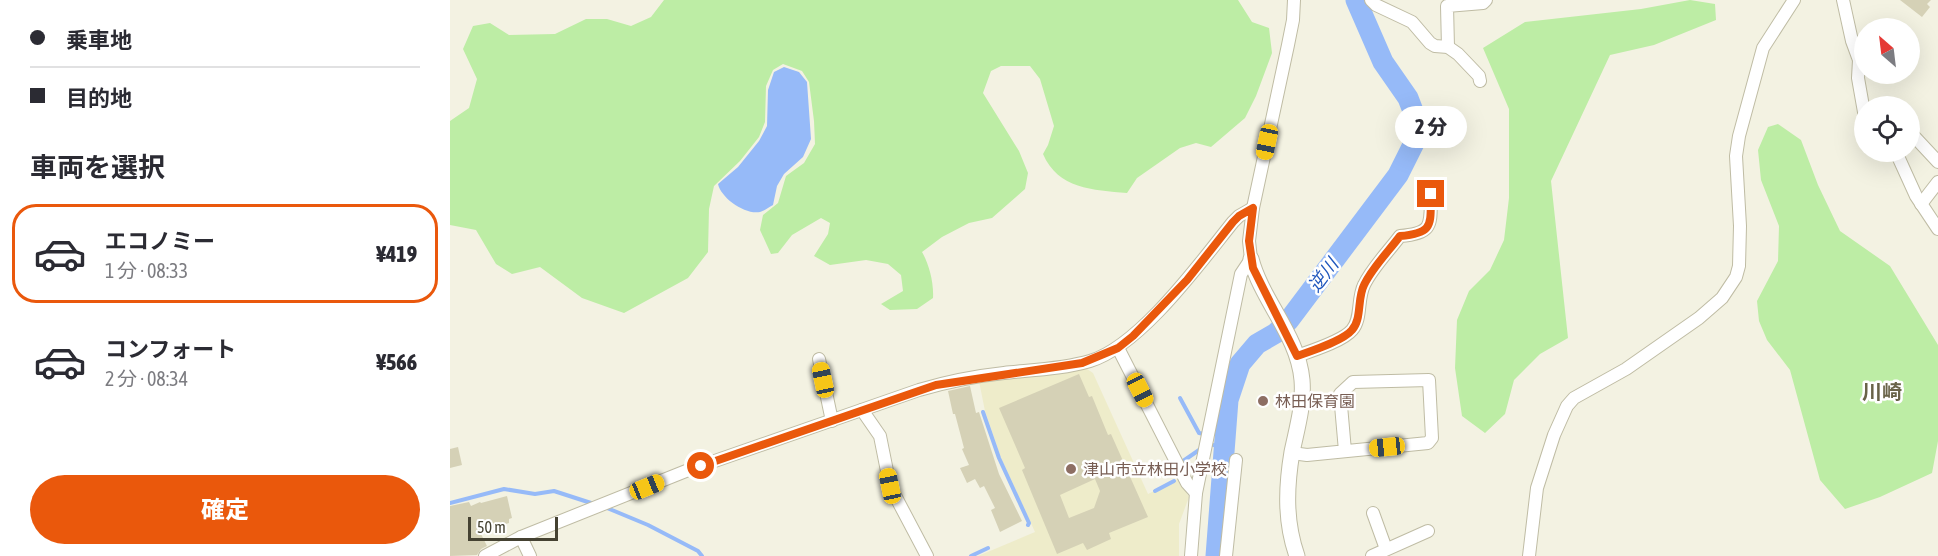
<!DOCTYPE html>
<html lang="ja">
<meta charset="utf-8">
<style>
body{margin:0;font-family:"Asap Condensed","Noto Sans JP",sans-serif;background:#f7f7f7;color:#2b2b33;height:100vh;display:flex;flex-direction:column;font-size:22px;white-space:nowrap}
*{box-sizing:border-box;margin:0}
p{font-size:20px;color:#7c7c81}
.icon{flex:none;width:33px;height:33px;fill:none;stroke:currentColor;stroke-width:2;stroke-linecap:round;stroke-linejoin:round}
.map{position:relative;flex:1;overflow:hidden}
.panel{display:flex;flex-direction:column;background:#fff;width:450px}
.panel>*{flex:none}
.top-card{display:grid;align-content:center;height:132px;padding:0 30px;background:#fff}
.needle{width:39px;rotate:332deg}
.tools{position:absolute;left:1404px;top:18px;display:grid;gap:12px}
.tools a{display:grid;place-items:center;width:66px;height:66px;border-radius:50%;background:#fff;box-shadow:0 6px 24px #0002;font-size:30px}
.scale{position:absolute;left:18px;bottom:15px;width:90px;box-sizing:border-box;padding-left:6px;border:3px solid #454232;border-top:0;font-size:16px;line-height:21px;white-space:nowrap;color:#454232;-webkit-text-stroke:4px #fff;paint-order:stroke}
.end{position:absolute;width:27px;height:27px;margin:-14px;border:8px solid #ea580c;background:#fff;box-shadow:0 0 0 3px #fff}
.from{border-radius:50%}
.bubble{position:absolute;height:42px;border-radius:21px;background:#fff;box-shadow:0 6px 24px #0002;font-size:20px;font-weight:800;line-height:42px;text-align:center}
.car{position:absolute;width:18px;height:36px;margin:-18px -9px;border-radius:8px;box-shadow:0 0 4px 2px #0007;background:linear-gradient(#f5c518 24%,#345 0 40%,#f5c518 0 76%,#345 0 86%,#f5c518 0)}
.top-card b{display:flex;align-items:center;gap:21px;height:57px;font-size:22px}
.top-card b+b{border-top:2px solid #e1e1e2}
.top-card i{width:15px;height:15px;background:#2b2b33}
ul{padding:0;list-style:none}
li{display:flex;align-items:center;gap:18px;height:99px;margin:0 12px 9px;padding:0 18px;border:3px solid transparent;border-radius:24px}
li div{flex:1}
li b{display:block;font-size:22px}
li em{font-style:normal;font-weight:800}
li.selected{border-color:#ea580c}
li>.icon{width:54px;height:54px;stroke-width:1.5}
h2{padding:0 30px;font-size:27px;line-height:72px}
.button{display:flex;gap:12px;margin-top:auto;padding:12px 30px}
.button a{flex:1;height:69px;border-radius:36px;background:#ea580c;color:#fff;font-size:24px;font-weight:800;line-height:69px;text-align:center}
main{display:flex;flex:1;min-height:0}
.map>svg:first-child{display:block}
</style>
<main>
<section class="panel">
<div class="top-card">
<b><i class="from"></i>乗車地</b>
<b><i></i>目的地</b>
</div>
<h2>車両を選択</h2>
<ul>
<li class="selected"><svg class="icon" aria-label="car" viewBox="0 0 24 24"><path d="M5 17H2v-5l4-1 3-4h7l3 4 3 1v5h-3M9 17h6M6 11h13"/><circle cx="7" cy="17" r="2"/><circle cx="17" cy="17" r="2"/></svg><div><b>エコノミー</b><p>1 分 · 08:33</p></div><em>¥419</em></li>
<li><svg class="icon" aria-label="car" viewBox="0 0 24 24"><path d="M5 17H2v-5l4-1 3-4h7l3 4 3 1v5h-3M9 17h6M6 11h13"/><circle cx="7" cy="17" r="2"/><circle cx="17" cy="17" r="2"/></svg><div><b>コンフォート</b><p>2 分 · 08:34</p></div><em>¥566</em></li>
</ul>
<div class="button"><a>確定</a></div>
</section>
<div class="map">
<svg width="1488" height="556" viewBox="0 0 1488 556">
<rect width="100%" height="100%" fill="#f3f2e2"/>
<polygon fill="#eeecca" points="634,367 643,373 698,494 728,479 739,497 729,524 729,556 528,556 585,532 551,458 535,411 529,381 552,376 565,378"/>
<g fill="#bdeda5">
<path d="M214,0H788L802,22L819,28L822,53L806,96L795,118L761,147L746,143L730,148L687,178L677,193C643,190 608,189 593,154L598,145L604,126L590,79L580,66H551L541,71L533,93L569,151L578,173L575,189L542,218L519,223L492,237L472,252C479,264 484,283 483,298L467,309L440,310L431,304L453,291L451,275L438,264L416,260L380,265L364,256L378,234L380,223L371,218L342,235L328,253L321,254L310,230L313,215L328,203L336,176L354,163L365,144L364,121L359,82L352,71L333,64L323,70L316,86L315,122L309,137L290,161L264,186L259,209L258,252L238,278L174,313L132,298L90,267L62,274L46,264L26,230L0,225V121L19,108L27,79L13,49L23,26L40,23L59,35L105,34L136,19H157L181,26L201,17Z"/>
<polygon points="1240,0 1265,4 1266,20 1204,45 1160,55 1101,181 1118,338 1090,354 1064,380 1055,414 1035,433 1012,416 1005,368 1007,320 1019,291 1040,270 1054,240 1059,198 1059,109 1033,48 1075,22 1191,9"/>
<polygon points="1328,124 1351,140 1368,185 1390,231 1440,266 1488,345 1488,441 1482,473 1430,497 1395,509 1370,480 1340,370 1317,340 1309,321 1307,301 1328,261 1329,226 1311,180 1308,150 1318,127"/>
</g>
<path fill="#96baf8" d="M334,67L349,72L357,82L361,139L353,157L334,174L327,186L323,205C319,207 314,211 310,212C295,215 271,198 268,184L288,167L309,141L317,126L318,90L324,72Z"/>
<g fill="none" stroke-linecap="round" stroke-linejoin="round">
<g stroke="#96baf8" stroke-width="4">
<polyline points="730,398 749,433 754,434"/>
<polyline points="533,412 549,458 579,523 578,525"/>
<polyline points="763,445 779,447"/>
<polyline points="720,470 752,448"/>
<polyline points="705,491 724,481"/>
<polyline points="0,503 54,489 85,494 104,491 141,503"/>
<polyline points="157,508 198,525 248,551 252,556"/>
<polyline points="521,556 538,548"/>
</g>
<polyline stroke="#96baf8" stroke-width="21" points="766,556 778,400 790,364 807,344 826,333 839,320 948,175 964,143 963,111 958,98 933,62 906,0"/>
</g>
<g fill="#d5d1b6" fill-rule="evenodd">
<polygon points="1450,0 1481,0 1477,4 1480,7 1472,17"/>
<path d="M629,374L639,397L642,396L658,435L661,434L698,517L659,533L661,539L637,550L633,543L607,554L572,470L575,468L549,408ZM645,479L650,491L644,508L619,518L610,495Z"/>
<polygon points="520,386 526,413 529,412 549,474 572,521 550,532 541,510 545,508 534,486 530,488 525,479 517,483 510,468 519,465 512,449 514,448 505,414 503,414 498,391"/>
<polygon points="8,447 12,465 0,468 0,449"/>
<polygon points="57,496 62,518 59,519 59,523 30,532 37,546 31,549 27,555 0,556 0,506 19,502 21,506 30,502 31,503"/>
</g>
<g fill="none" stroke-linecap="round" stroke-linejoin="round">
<defs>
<g id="minor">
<polyline points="921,0 926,5 962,22 980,43 985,46 998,47 1008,54 1029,76 1030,81"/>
<polyline points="1393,0 1402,41 1409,60 1408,78 1414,112"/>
<polyline points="998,47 997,6 1033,3 1036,0"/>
<polyline points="1460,132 1488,162"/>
<polyline points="1446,152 1466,196 1488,229"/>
<polyline points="1471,204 1488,182"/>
<polyline points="668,348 737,483 746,493"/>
<path d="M847,356C861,351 893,341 902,330C912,319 907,299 914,285C922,268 938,252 950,236C985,233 980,224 981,194"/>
<polyline points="369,359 382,421"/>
<polyline points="412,410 430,436 440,486 477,556"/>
<polyline points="842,453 857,455 978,443 982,438 979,380 903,382 890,394 895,451"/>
<polyline points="923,513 936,549"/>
<polyline points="71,537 80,556"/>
<path d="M35,556L71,537L236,471L469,390C496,382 526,376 554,373C582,370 613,369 640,361C690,346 750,263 783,222L789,216L803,208"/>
<polyline points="741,556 746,493 791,274 801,259 799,241 803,208 838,45 843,20 844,0"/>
<polyline points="776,556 786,460"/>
<polyline points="922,556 978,531"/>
<polyline points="1079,556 1087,488 1104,435 1117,406 1124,398 1176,369 1249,318 1272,298 1286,277 1289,266 1290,226 1286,156 1289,136 1313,48 1344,0"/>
</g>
<path id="tertiary" d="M801,259C812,301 848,335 852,380C854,405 847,428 842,452C836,488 835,522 847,556"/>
</defs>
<use href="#minor" stroke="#bfbca4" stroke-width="14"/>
<use href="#tertiary" stroke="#bfbca4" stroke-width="17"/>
<use href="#minor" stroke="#fff" stroke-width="12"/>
<use href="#tertiary" stroke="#fff" stroke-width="15"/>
</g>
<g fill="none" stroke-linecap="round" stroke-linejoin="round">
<path stroke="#ea580c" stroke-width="8" d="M251,466L486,385L632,363L668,348L683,336L737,280L783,222L789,216L803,208L799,241L803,268L847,356C861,351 893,341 902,330C912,319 907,299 914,285C922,268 938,252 950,236C985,233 980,224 981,194"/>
</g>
<g fill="#8d6e63" stroke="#fff" stroke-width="2">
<circle cx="813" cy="401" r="6"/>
<circle cx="621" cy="469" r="6"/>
</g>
<g text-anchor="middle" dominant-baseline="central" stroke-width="5" stroke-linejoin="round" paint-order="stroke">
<g font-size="16" fill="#785e54" stroke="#fff" text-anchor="start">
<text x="825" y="401">林田保育園</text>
<text x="633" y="469">津山市立林田小学校</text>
</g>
<g font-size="18" font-style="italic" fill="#2057bd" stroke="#fff">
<text transform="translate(873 275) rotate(-53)">逆川</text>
</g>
<g font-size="20" font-weight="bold" fill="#696348" stroke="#fff">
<text x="1432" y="391">川崎</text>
</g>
</g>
</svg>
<div class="tools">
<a><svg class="needle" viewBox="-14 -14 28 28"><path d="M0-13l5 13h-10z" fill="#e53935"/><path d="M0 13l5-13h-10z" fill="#7c7c81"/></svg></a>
<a><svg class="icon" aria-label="locate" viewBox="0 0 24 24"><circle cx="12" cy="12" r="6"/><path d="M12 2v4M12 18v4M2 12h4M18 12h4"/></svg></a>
</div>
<div class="scale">50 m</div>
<i class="end from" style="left:251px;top:466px"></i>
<i class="end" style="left:981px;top:194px"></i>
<div class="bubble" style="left:945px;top:106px;width:72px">2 分</div>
<i class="car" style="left:817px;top:142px;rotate:192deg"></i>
<i class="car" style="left:373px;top:380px;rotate:348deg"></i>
<i class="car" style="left:690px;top:390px;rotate:153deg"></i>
<i class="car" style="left:937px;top:447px;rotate:264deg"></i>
<i class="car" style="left:440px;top:486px;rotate:348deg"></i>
<i class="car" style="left:197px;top:487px;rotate:68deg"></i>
</div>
</main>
